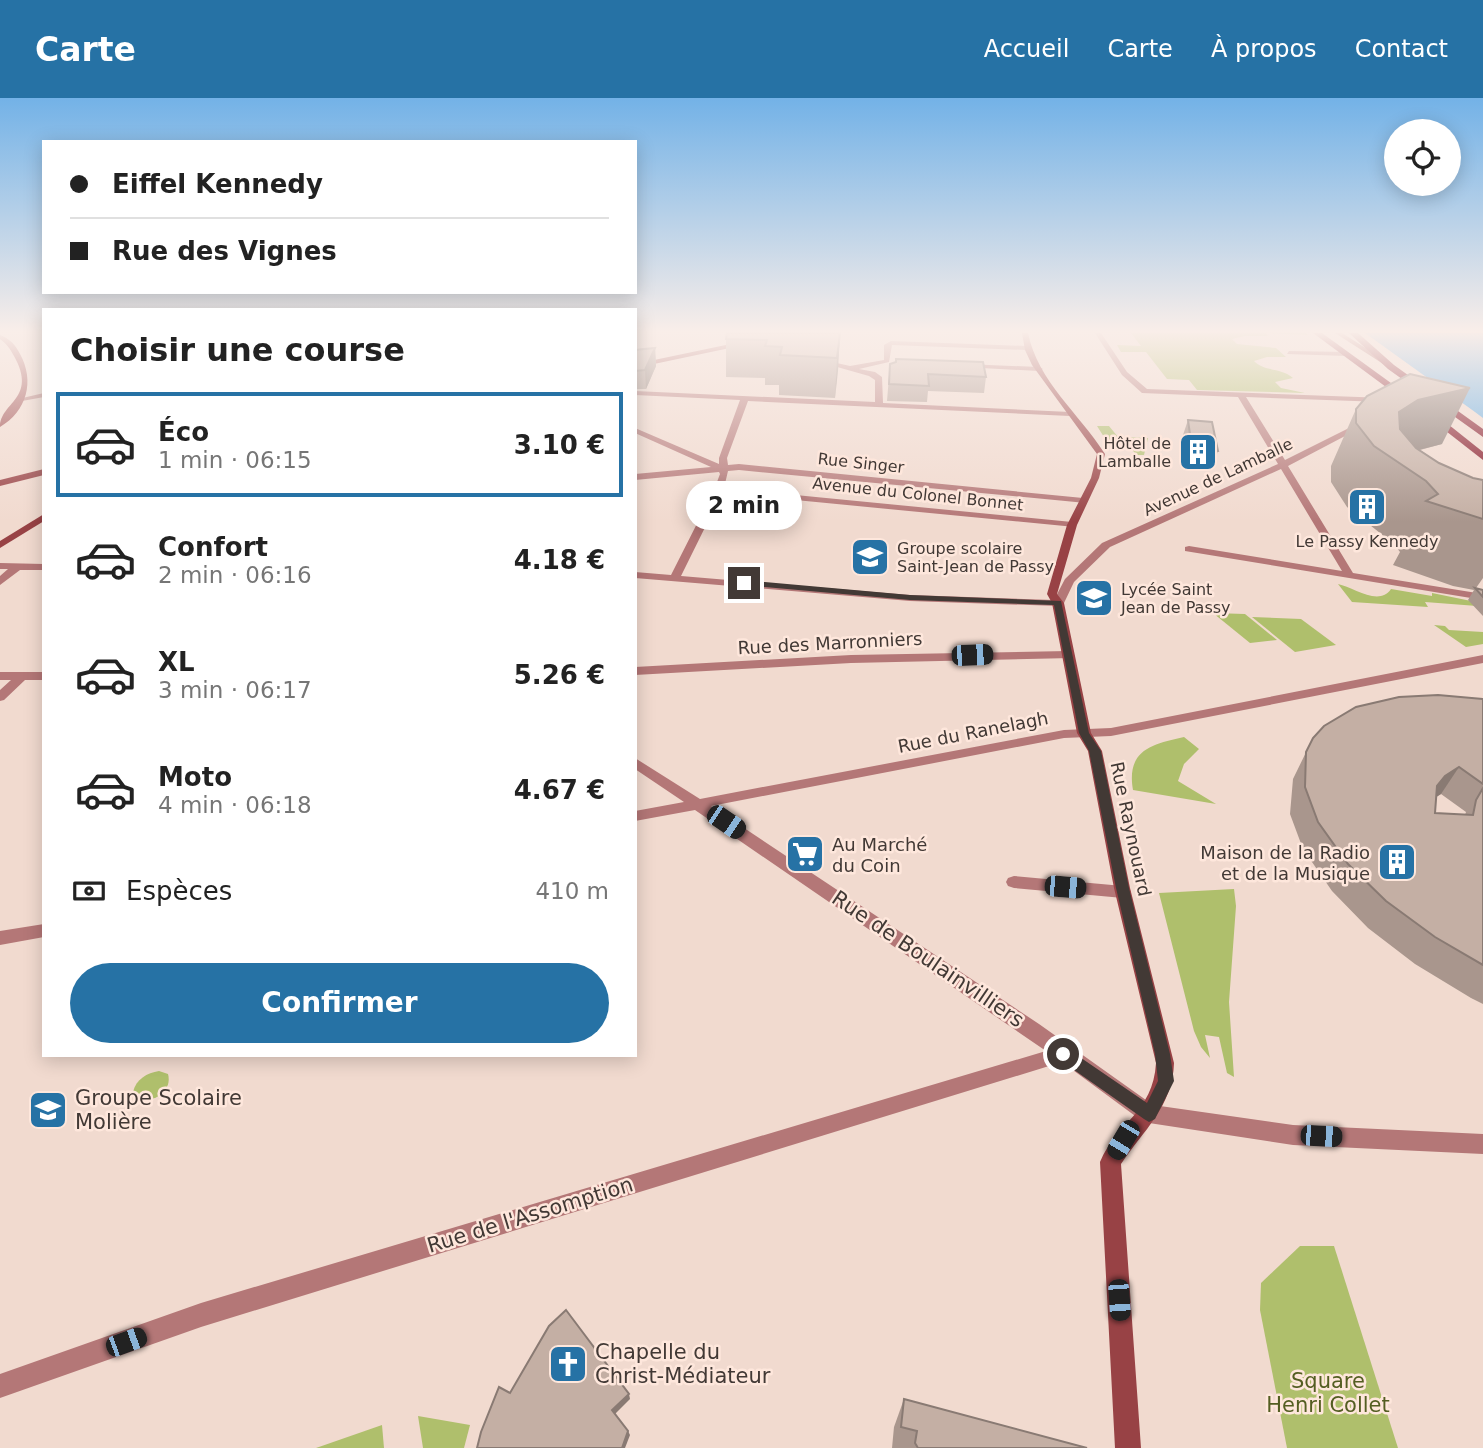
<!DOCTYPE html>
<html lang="fr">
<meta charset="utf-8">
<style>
body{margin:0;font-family:"DejaVu Sans",sans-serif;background:#f2f2f2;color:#222;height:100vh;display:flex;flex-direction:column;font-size:26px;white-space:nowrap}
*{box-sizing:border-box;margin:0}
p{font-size:23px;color:#767676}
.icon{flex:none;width:38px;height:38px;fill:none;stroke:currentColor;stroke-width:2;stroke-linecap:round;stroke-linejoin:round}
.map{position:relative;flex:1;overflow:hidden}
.panel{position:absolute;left:42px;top:210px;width:595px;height:749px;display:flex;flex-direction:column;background:#fff;border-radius:0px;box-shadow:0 4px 18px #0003}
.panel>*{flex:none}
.guide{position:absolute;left:42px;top:42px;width:595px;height:154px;border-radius:0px;box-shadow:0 4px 18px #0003;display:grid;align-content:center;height:154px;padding:0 28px;background:#fff}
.tools{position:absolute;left:1384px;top:21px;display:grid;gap:14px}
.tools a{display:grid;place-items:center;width:77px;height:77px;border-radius:50%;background:#fff;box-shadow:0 4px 18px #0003;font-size:35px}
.end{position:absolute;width:32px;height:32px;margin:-16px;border:9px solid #423935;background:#fff;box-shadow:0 0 0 4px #fff}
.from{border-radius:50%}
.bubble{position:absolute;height:49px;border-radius:24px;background:#fff;box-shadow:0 4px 18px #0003;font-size:23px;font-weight:700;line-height:49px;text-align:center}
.car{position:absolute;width:21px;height:42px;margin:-21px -10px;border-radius:9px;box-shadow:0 0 5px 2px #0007;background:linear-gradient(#222 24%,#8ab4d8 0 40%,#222 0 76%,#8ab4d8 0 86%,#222 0)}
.guide b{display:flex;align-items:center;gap:24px;height:66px;font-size:26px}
.guide b+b{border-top:2px solid #e0e0e0}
.guide i{width:18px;height:18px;background:#222}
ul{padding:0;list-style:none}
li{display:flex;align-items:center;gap:21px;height:105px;margin:0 14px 10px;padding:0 14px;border:4px solid transparent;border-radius:0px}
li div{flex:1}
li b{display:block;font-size:26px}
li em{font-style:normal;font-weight:700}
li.on{border-color:#2672a5}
li>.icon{width:63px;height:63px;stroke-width:1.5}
h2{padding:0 28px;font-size:32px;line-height:84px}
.pay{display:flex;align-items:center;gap:18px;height:77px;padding:0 28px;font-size:26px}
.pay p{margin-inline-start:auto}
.button{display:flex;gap:14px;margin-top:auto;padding:14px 28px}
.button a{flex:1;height:80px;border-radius:42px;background:#2672a5;color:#fff;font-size:28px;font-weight:700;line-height:80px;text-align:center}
header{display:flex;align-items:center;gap:42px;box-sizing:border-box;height:98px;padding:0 35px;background:#2672a5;color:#fff}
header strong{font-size:33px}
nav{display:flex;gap:38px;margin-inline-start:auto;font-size:24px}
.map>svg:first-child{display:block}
</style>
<header>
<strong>Carte</strong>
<nav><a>Accueil</a><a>Carte</a><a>À propos</a><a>Contact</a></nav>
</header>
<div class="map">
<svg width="1483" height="1350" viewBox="0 0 1483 1350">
<rect width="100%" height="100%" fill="#f1dacf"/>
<g fill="#afbf6c">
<path d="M1131,235H1306L1308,237L1266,235L1268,238H1245L1232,241L1237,246L1276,250L1286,259H1267L1254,263C1264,274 1281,269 1293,280L1275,284L1281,290L1305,295L1197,292L1189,282L1167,281L1146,254H1121L1117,247L1141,248Z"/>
<polygon points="1097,328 1109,328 1118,339 1148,340 1144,357 1136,357 1132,351 1111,350"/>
<path d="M1338,486C1353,489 1379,509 1391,491L1432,498V495L1476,504L1477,508L1425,504L1428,509L1352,504Z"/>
<polygon points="1213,515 1245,516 1277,542 1250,545"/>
<polygon points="1252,519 1301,521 1336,547 1295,554"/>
<polygon points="1434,527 1445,528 1449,532 1483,534 1483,546 1466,549"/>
<path d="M1184,639L1199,651L1184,666L1178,683L1216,706L1133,692C1126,652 1152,646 1184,639Z"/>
<polygon points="1234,791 1236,808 1229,904 1234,979 1227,975 1219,939 1205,937 1210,960 1201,949 1194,933 1159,795"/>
<path d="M159,973L168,976C173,994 152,1006 136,1001L133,994C136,981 147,975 159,973Z"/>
<polygon points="1300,1148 1334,1148 1398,1350 1287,1350 1260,1212 1261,1185"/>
<polygon points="418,1318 470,1327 464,1350 423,1350"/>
<polygon points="382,1327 384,1350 316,1350"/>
</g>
<polygon fill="#64aee5" points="1365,235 1483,235 1483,320 1475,314"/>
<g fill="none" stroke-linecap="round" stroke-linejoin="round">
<g fill="#b47777" fill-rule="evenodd">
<polygon points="1095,235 1101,235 1127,274 1147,291 1386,300 1387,302 1383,304 1246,299 1285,362 1359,325 1366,327 1288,368 1353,475 1483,496 1483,502 1185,453 1185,449 1189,448 1342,473 1281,371 1110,449 1074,484 1064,505 1058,508 910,503 635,480 635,474 671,477 714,392 720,376 719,374 635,382 635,376 711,369 635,335 635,330 719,366 719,360 740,302 635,297 635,293 875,304 875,282 869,278 816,263 819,261 850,268 884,262 884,247 891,243 1027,248 1030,250 1027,252 892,247 889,264 859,271 875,274 882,279 883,305 1070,314 1074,316 1070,318 748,303 727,360 728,367 739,366 1083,400 1086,401 1086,405 739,372 728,373 724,390 1072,424 1075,425 1075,429 722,395 681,478 910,497 1054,502 1065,481 1102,445 1278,366 1238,299 1142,295 1122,277"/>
<polygon points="1289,253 1347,254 1350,256 1347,258 1287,256"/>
<polygon points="965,266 1039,269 1043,271 1039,273 963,269"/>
<polygon points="44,295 44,299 22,303 18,301"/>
<polygon points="0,465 44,466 44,472 20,472 0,487 0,478 8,471 0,471"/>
<polygon points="1068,553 1074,557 1072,560 851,565 635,577 635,569 851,557"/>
<polygon points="1483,557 1483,565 1111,638 1064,640 711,708 1039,926 1153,1007 1293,1027 1483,1036 1483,1056 1293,1047 1149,1025 1142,1023 1062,964 201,1229 0,1300 0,1276 201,1205 1046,953 695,712 635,723 635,713 684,704 635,671 635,660 700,701 1064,632 1111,630"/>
<polygon points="0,574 44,574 44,582 25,582 4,602 0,603 0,592 11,582 0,582"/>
<polygon points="1014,778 1123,788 1129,790 1131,794 1129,798 1123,800 1014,790 1008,788 1006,784 1008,780"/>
<polygon points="44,826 44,839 0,847 0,833"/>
</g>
<g fill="#984245" fill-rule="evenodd">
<polygon points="767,235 776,235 744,247 635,270 635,266 740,244"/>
<path d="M1022,235H1028C1038,284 1079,315 1105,356L1099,380L1077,427L1057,496L1064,505L1091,635L1102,653L1130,790L1174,965C1173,1008 1143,1033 1121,1066L1141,1350H1115L1100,1064C1117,1024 1153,1015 1156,965L1114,790L1088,653L1077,635L1052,505L1047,496L1067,427L1091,380L1097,356L1032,267L1025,252Z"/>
<polygon points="1335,235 1342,235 1394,268 1388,269"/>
<path d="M0,237C10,241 15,246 20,256C35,283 27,313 0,329C0,304 38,301 14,258C10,251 7,246 0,241Z"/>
<polygon points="44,371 44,377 0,388 0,382"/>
<polygon points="44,416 44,423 0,450 0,443"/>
</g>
<g fill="#811122" fill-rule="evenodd">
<polygon points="1313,235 1322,235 1413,301 1405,303"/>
<polygon points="1349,235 1358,235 1394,267 1483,331 1483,339 1388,271"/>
<polygon points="1428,315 1434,315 1483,354 1483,362 1428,319"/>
</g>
</g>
<g fill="#a9968d" fill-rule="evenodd">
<polygon points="840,235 835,300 779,297 779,287 765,287 765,280 726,279 726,241"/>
<polygon points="655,250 656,268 646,291 635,291 635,252"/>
<polygon points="890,266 986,279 984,295 928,293 927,304 887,303"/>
<polygon points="1356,311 1442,346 1420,352 1439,365 1473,380 1483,382 1483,480 1476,490 1483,492 1483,518 1468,502 1474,492 1453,488 1393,467 1400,454 1394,446 1347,409 1331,384 1331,368"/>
<polygon points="1188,322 1218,353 1212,369 1187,367 1183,337"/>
<path d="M1483,601V906L1471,900L1415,866L1368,830L1332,793L1303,751L1290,716L1293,681L1313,640ZM1441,696L1466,714L1465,717L1435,715L1436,699Z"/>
<polygon points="904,1301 1087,1350 892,1350 894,1329"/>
</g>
<g fill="#897a73">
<polygon points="840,235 838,273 835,300 837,260"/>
<polygon points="655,250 656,268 646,291 645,272"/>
<polygon points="1470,290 1442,346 1391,359 1399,314 1418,302"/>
<polygon points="1459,669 1441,696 1427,705 1437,688 1445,678"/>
<polygon points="629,1296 630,1301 614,1317 612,1312"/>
<polygon points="628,1333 630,1337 625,1350 622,1350"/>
</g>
<g fill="#c4afa4" stroke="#897a73" stroke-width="2">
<polygon points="727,235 840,235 837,260 780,257 782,249 765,248 767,242 726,241"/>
<polygon points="655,250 645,272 635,273 635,252"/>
<polygon points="896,261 983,264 986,279 928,276 929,288 889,286 890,266 896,264"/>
<polygon points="1410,276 1470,290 1418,302 1399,314 1400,331 1416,350 1439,365 1473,380 1483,382 1483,421 1426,403 1438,396 1426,383 1374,348 1356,325 1356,311 1367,298"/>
<polygon points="1188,322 1212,324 1218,353 1192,351"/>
<polygon points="1475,490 1483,492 1483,499"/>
<polygon points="1438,597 1483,601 1483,686 1459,669 1445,678 1437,688 1435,715 1473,717 1476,702 1483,690 1483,867 1435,839 1386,803 1348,766 1318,724 1305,689 1306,654 1313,640 1324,628 1356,609 1399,599"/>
<polygon points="566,1212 629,1296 612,1312 628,1333 622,1350 477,1350 481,1334 499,1289 510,1295 549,1228"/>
<polygon points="904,1301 1087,1350 918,1350 915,1345 917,1333 901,1329"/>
</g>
<linearGradient id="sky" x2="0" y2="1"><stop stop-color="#73b2e7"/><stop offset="0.55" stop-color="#f9eee9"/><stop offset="1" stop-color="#f9eee9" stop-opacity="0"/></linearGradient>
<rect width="1483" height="424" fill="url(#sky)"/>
<polygon fill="#423935" points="744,482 910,497 1061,503 1089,635 1101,653 1129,790 1170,956 1174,983 1155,1021 1149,1024 1144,1021 1057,960 1055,956 1057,951 1068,951 1147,1005 1158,983 1155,956 1116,790 1089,653 1079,635 1054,507 910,502 741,487 740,485"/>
<defs>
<symbol id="building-square" viewBox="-11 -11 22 22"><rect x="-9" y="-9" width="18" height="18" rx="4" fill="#2672a5" stroke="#fee7dc"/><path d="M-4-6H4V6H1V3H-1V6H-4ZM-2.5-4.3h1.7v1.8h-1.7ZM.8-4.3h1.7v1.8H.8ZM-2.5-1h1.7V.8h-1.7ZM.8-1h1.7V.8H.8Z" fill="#fff"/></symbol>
<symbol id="school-square" viewBox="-11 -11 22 22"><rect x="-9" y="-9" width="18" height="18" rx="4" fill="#2672a5" stroke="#fee7dc"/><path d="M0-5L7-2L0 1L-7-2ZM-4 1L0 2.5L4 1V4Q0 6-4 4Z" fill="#fff"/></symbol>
<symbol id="supermarket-square" viewBox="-11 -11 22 22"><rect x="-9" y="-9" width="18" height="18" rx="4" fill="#2672a5" stroke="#fee7dc"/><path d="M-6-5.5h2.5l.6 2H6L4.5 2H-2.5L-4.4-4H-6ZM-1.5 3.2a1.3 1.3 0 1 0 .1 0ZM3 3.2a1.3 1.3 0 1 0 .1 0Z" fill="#fff"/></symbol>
<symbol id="church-square" viewBox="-11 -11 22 22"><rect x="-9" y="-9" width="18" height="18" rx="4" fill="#2672a5" stroke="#fee7dc"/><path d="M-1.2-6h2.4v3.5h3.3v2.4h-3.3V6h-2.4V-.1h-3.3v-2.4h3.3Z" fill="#fff"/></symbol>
</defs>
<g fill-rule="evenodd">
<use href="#building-square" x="1176" y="332" width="44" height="44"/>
<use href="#building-square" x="1345" y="387" width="44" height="44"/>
<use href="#school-square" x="848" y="437" width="44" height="44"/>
<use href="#school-square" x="1072" y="478" width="44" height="44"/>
<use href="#supermarket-square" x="783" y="734" width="44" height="44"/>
<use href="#building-square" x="1375" y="742" width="44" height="44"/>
<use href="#school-square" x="26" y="990" width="44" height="44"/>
<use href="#church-square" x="546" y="1244" width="44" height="44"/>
</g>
<g text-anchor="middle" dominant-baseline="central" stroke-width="5" stroke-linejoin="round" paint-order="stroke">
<g font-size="16" fill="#423935" stroke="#fee7dc" text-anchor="start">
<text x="1171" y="345" text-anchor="end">Hôtel de<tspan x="1171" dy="18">Lamballe</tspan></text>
<text x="1367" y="443" text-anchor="middle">Le Passy Kennedy</text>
<text x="897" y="450">Groupe scolaire<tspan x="897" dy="18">Saint-Jean de Passy</tspan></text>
<text x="1121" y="491">Lycée Saint<tspan x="1121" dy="18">Jean de Passy</tspan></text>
</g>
<g font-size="16" fill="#423935" stroke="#fee7dc">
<text transform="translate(861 365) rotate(6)">Rue Singer</text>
<text transform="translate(1218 379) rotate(-25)">Avenue de Lamballe</text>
<text transform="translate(918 396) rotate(6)">Avenue du Colonel Bonnet</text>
</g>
<g font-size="18" fill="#423935" stroke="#fee7dc">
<text transform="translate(830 545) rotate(-3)">Rue des Marronniers</text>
<text transform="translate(973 634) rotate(-11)">Rue du Ranelagh</text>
<text transform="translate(1131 731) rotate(78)">Rue Raynouard</text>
</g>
<g font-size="18" fill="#423935" stroke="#fee7dc" text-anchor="start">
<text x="832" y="746">Au Marché<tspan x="832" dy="21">du Coin</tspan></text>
<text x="1370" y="754" text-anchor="end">Maison de la Radio<tspan x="1370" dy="21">et de la Musique</tspan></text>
</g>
<g font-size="21" fill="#423935" stroke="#fee7dc">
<text transform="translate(928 861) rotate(34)">Rue de Boulainvilliers</text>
<text transform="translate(530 1117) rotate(-17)">Rue de l'Assomption</text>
</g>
<g font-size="21" fill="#423935" stroke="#fee7dc" text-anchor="start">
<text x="75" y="1000">Groupe Scolaire<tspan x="75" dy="24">Molière</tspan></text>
<text x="595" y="1254">Chapelle du<tspan x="595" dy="24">Christ-Médiateur</tspan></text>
</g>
<g font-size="21" fill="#545e22" stroke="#fee7dc">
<text x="1328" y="1283">Square<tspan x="1328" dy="24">Henri Collet</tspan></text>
</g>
</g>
</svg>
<div class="tools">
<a><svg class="icon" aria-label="locate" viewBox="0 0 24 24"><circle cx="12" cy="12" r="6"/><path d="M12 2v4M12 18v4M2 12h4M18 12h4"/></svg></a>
</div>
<i class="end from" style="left:1063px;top:956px"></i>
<i class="end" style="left:744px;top:485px"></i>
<div class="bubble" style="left:686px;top:383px;width:116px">2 min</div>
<i class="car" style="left:972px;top:557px;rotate:88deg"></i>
<i class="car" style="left:726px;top:724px;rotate:124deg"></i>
<i class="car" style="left:1065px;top:789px;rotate:95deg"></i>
<i class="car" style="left:1321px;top:1038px;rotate:93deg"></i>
<i class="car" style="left:1123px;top:1042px;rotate:211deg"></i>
<i class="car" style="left:1119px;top:1202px;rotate:176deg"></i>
<i class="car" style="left:126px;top:1244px;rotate:70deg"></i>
<div class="guide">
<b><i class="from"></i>Eiffel Kennedy</b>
<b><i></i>Rue des Vignes</b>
</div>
<section class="panel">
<h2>Choisir une course</h2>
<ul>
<li class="on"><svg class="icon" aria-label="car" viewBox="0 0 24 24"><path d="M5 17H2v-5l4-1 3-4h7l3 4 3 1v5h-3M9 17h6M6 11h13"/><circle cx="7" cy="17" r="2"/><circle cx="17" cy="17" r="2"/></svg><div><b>Éco</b><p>1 min · 06:15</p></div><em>3.10 €</em></li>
<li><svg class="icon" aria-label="car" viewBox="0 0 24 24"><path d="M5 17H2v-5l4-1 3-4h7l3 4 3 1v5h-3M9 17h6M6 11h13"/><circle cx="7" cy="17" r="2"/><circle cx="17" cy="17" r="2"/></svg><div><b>Confort</b><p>2 min · 06:16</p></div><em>4.18 €</em></li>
<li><svg class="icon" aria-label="car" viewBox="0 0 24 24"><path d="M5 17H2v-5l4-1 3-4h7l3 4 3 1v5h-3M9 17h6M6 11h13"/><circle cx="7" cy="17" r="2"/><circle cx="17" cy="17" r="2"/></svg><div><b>XL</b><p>3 min · 06:17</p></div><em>5.26 €</em></li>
<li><svg class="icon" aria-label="car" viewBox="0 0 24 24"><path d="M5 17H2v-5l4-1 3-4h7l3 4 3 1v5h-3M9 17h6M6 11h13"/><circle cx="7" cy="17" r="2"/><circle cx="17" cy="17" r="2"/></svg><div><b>Moto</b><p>4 min · 06:18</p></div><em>4.67 €</em></li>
</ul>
<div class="pay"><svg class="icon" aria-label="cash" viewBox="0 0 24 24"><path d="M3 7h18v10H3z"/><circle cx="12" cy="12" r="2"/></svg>Espèces<p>410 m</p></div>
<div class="button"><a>Confirmer</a></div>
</section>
</div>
